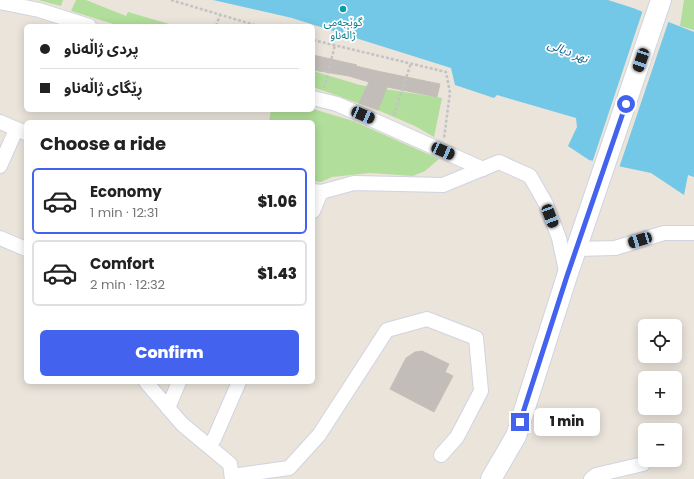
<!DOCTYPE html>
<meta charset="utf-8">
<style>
body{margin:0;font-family:Poppins,"Noto Sans Arabic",sans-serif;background:#f2f2f2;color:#222;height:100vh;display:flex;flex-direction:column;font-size:15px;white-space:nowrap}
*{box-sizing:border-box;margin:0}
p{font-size:13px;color:#767676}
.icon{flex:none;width:22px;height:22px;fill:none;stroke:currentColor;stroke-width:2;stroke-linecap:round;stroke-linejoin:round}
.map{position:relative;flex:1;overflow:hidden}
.sheet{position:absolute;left:24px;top:120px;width:291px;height:264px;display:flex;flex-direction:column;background:#fff;border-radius:6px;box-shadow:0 2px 10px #0003}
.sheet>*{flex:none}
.hud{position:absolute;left:24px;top:24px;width:291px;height:88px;border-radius:6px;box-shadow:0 2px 10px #0003;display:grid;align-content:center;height:88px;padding:0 16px;background:#fff}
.tools{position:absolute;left:638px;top:319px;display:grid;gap:8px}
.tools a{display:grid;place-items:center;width:44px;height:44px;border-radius:6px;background:#fff;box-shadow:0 2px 10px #0003;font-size:20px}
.end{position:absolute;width:18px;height:18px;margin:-9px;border:5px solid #4363ef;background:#fff;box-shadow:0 0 0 2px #fff}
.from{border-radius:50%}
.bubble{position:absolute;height:28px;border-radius:6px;background:#fff;box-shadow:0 2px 10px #0003;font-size:13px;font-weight:800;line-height:28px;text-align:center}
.car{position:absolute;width:12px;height:24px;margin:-12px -6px;border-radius:5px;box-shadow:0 0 3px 1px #0007;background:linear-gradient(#222 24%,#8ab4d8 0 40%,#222 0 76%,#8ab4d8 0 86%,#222 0)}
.hud b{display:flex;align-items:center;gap:14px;height:38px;font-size:15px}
.hud b+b{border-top:1px solid #e0e0e0}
.hud i{width:10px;height:10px;background:#222}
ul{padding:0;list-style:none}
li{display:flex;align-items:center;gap:12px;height:66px;margin:0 8px 6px;padding:0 8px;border:2px solid #e0e0e0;border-radius:6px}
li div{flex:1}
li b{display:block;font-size:15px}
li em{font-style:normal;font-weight:800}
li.selected{border-color:#4363ef}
li>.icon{width:36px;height:36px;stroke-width:1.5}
h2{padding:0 16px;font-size:18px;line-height:48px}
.primary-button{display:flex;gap:8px;margin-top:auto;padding:8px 16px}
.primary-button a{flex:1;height:46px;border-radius:6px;background:#4363ef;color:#fff;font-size:16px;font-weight:800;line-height:46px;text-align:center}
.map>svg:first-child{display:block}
</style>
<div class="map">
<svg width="694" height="479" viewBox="0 0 694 479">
<rect width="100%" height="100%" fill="#eae4db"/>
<g fill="#b1de9a">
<polygon points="38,0 63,0 61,6"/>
<polygon points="76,0 86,0 126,16 128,12 176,26 120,26 71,11"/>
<polygon points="684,0 694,0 694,30 680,26"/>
<polygon points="313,71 360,85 442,98 434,137 415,126 380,111 313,87"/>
<polygon points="313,109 353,121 439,159 425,171 413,176 370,173 332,177 321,182 313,181 313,122 269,122 271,110"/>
</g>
<polygon fill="#73c8e7" points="213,0 608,0 633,8 694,32 694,177 688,175 684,195 651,173 589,160 568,146 577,127 576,118 497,95 494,98 455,85 451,68 292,18"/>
<polygon fill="#eae4db" points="643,10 669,20 619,168 592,163"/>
<g fill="#c2bdb8" stroke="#c5bfb5">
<polygon points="313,55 357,65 356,66 377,71 440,84 437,97 387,87 378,110 359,103 369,82 349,76 313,70"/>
<polygon points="422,351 449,364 445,372 453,376 434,412 390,389 406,358 415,352"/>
</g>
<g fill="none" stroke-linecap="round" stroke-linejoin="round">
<defs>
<g id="street">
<polyline points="0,2 39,10 89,26"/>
<polyline points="313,98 337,104 483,169"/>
<polyline points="0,122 26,133"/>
<polyline points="0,166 16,130"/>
<polyline points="313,191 321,192 354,183 443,185 499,162 530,176 546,204 559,238 567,276"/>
<polyline points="313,211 321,192"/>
<polyline points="0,238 26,249"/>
<polyline points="576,249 615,248 664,233 694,233"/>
<polyline points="146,382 182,424 230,464 232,479"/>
<polyline points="168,408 179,382"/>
<polyline points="209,446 214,439 239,382"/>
<polyline points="232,476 289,468 319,435 387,330 427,319 476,338 481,391 457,437 441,455"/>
<polyline points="591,479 596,475 643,464"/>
</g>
<polyline id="secondary" points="491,479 516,436 567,276 661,0"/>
</defs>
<use href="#street" stroke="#d0d3e1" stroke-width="16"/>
<use href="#secondary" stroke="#d0d3e1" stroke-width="22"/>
<g stroke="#c3c3c3" stroke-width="2.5" stroke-dasharray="3 2" stroke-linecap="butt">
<polyline points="171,0 258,26"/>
<polyline points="216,26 220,15"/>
<polyline points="313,40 446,72 450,93 444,138"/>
<polyline points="324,88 335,45"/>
<polyline points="394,115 411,63"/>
</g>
<use href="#street" stroke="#fff" stroke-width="14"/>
<use href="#secondary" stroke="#fff" stroke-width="20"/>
</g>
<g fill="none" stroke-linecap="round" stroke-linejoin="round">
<polyline stroke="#4363ef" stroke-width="5" points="520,422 567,276 626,104"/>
</g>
<circle fill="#0f9aa8" stroke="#fff" stroke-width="1.5" cx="343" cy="9" r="4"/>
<g text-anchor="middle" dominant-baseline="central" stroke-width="3.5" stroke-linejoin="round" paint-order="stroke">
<g font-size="11" fill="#0d838f" stroke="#fff">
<text x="343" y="22">گوێچەمی<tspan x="343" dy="13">ژاڵەناو</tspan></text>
</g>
<g font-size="12" font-style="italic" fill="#156690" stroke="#fff">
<text transform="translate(568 51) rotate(22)">نهر ديالى</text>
</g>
</g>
</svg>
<div class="tools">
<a><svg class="icon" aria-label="locate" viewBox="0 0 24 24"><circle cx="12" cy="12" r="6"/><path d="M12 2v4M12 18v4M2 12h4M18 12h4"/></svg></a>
<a>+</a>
<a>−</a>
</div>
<i class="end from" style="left:626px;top:104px"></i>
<i class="end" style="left:520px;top:422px"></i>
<div class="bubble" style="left:534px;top:408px;width:66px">1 min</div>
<i class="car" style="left:641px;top:60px;rotate:199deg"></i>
<i class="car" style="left:363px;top:115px;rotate:113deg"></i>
<i class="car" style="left:443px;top:151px;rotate:114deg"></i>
<i class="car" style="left:550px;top:216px;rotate:159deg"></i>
<i class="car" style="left:640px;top:240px;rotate:253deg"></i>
<div class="hud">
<b><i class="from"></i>پردی ژاڵەناو</b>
<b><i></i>ڕێگای ژاڵەناو</b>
</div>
<section class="sheet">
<h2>Choose a ride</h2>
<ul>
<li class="selected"><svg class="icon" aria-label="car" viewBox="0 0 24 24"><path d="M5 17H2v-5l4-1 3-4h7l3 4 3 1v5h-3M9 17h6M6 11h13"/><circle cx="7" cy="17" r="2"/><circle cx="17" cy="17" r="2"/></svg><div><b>Economy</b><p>1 min · 12:31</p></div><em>$1.06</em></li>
<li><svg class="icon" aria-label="car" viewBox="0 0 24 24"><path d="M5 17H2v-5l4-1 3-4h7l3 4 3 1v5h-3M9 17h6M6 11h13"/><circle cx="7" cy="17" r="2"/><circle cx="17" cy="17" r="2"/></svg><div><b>Comfort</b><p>2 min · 12:32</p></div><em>$1.43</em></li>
</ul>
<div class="primary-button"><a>Confirm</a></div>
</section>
</div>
